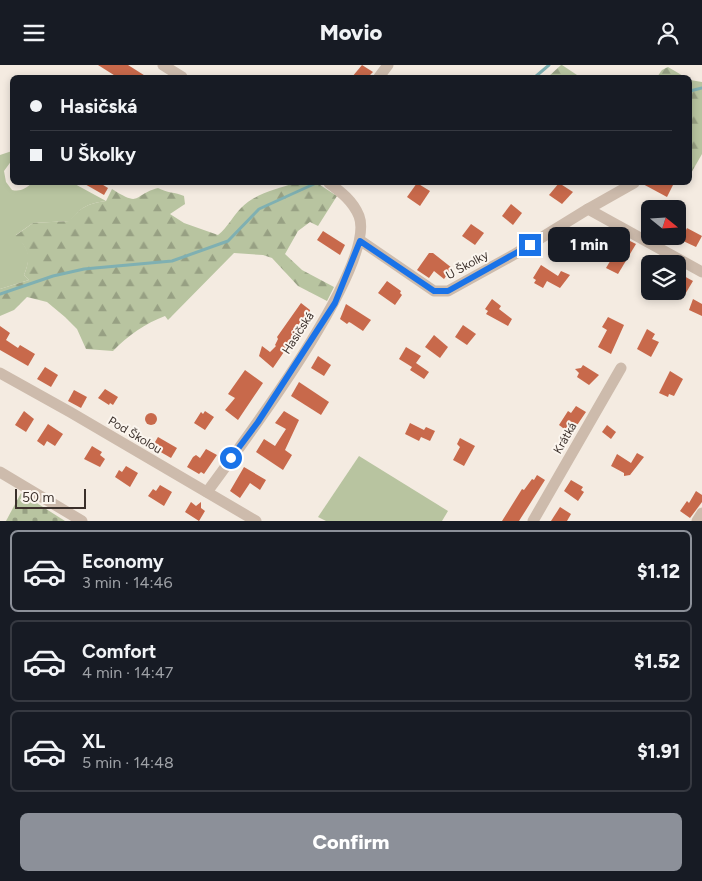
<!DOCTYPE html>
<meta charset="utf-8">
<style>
body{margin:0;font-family:Figtree,sans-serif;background:#20242c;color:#f1f3f6;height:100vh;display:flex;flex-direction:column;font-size:19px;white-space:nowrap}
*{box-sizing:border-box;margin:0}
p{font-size:16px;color:#9ea1a6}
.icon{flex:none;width:28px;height:28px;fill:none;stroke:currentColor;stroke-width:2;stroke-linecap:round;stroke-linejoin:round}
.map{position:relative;height:456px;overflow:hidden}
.details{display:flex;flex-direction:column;background:#171b24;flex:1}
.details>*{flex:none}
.hud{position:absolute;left:10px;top:10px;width:682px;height:110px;border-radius:8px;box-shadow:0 2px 8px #0003;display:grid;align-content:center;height:110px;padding:0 20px;background:#171b24}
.needle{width:32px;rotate:108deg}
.fabs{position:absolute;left:641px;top:135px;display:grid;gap:10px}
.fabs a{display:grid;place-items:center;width:45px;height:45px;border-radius:8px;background:#171b24;box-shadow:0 2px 8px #0003;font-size:25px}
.scale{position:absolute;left:15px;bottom:12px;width:71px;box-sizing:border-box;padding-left:5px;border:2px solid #3b302b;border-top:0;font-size:14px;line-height:18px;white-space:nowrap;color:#3b302b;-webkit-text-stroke:4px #fbf5ee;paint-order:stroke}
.end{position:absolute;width:22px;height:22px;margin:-11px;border:6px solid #1a73e8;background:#fff;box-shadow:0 0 0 2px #fff}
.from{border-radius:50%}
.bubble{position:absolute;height:35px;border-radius:8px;background:#171b24;box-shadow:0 2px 8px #0003;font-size:16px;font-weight:800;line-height:35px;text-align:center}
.hud b{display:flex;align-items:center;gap:18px;height:48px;font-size:19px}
.hud b+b{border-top:1px solid #363941}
.hud i{width:12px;height:12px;background:#f1f3f6}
ul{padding:9px 0 0;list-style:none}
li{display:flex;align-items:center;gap:15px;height:82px;margin:0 10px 8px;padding:0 10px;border:2px solid #363941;border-radius:8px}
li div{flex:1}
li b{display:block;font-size:19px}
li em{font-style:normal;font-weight:800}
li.selected{border-color:#8c9099}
li>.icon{width:45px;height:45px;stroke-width:1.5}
.primary-button{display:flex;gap:10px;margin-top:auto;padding:10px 20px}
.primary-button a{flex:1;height:58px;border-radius:8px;background:#8c9099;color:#fff;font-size:20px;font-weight:800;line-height:58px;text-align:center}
header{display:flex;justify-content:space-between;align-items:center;height:65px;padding:0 20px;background:#171b24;font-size:22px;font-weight:800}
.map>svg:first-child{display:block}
</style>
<header><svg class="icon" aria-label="menu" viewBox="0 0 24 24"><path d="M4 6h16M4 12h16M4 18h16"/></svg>Movio<svg class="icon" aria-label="person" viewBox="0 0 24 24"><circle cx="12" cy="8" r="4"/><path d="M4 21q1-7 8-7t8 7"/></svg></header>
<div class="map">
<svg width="702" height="456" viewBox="0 0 702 456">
<defs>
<pattern id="forest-firs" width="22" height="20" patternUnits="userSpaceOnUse" patternTransform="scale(1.25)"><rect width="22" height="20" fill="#b8c4a0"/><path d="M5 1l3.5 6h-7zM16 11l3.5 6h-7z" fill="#97a083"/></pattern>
<pattern id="cemetery-stones" width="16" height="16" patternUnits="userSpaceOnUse" patternTransform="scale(1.25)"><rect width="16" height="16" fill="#b8c4a0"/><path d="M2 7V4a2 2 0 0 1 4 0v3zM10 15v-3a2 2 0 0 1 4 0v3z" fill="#97a083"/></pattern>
</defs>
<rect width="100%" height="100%" fill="#f4ebe1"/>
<g fill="#b8c4a0">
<path d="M12,86V95L4,106L6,117L12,125C21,127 26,123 32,118H73L106,136C88,138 80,143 70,156L33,158L16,170C29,185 32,190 24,210L29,215L0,224V90Z"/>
<polygon points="359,391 448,446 442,456 326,456 318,452"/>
</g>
<g fill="url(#forest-firs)">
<polygon points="561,0 562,0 580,12 548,12"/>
<polygon points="668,2 685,12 657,12 662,5"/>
<polygon points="690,15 702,17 702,89 690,110"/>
<path d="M295,118H317L337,131L318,161L310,157L298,166L285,189L302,205L334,222L327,236L298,221L272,193L263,190L234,188L168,255L165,251C146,258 127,271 113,286L86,284L77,264L65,252L47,237L27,232L14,245L0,251V224L29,215L24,210C31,193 29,183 15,171L33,158L69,156C80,143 88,138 106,136L112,124C142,143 132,130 158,123C167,128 175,127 184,131L185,139L170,149L184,158L218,170C228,162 232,152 241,143C256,128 277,124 295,118Z"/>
</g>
<polygon fill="url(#cemetery-stones)" points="21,428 65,456 6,456"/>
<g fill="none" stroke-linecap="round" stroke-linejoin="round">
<g stroke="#7fb0b2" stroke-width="3">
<polyline points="535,12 549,0"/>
<polyline points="690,26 702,23"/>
<polyline points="0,229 53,211 84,204 172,196 228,176 259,144 314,119"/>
</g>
</g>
<g fill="#c8694b">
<polygon points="98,0 128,0 147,12 117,12"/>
<polygon points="362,0 373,7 368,12 352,12"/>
<polygon points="83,118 100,118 108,123 104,130"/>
<polygon points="417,118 430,126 420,141 407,132"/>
<polygon points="559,118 573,127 562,139 549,130"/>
<polygon points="641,118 674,118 667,132"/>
<polygon points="511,139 522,148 513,160 502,151"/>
<polygon points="471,159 484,168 475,180 462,171"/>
<polygon points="687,163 702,171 696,182 681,175"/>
<polygon points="323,166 345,180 340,190 317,175"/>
<polygon points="583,168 594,174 587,190 574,183"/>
<polygon points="624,173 636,179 618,209 606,203"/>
<polygon points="429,188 433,188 452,203 444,214 434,206 429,213 417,205"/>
<polygon points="541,200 558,211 561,206 570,210 560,223 547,216 543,223 534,218 536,215 533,213"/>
<polygon points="682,210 693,216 684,231 678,228 678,219"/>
<polygon points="387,216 401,226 400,228 402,230 395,240 378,228"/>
<polygon points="492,234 501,241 499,244 512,254 508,261 486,249 488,246 485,244"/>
<polygon points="693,234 702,239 702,251 689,245"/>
<polygon points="301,238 310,245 310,249 273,303 259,291 262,281 270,287 276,281 275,280 278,274 277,272"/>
<polygon points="346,239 371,255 363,266 351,258 349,257 347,259 340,254"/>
<polygon points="608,252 624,260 611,289 598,282 607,265 602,262"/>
<polygon points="463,260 476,269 467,280 455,272"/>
<polygon points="0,261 10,268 6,275 18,283 20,280 35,289 28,301 0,285"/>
<polygon points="647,264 655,269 652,274 659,277 651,292 637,284"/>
<polygon points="434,270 448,282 440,293 425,282"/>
<polygon points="406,282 421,291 416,298 429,307 424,314 410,305 412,302 399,294"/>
<polygon points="318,291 331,300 324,311 311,303"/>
<polygon points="583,300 599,310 589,320 577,312 579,308 575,304 581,303"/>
<polygon points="45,302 58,310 51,322 37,314"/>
<polygon points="245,305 263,318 238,355 225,345 235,333 228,329"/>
<polygon points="670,306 683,314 674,331 669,329 668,332 659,328"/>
<polygon points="299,317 329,337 321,350 291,331"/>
<polygon points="105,324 118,332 113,340 110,338 109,340 98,333"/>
<polygon points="74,325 87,332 81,343 68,336"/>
<polygon points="576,341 586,347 571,369 559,360 568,346 571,348"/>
<polygon points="24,346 34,354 26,367 15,360"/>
<polygon points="205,346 214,352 205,365 194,358 201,347 203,349"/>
<polygon points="284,346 299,355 285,385 292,390 283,405 256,387 264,374 275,381 286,364 275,358"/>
<circle cx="151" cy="354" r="6"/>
<polygon points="410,358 424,365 426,362 435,366 430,376 421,372 419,376 405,369"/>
<polygon points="48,359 63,369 55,381 47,376 44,381 37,376"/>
<polygon points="607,360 616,367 611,374 602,367"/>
<polygon points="158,372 177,383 171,393 152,382"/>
<polygon points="460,373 475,381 464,401 453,395 460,382 457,379"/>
<polygon points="92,381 102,387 100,390 105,394 100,402 84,394"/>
<polygon points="206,384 217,390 204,409 201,407 199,409 187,402 193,392 196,390 200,393"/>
<polygon points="637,388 644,392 630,410 624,411 624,408 611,401 617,389 631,398"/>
<polygon points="126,401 138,408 130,422 115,412 119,405 122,407"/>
<polygon points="244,402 266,415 260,425 250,418 240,433 230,426"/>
<polygon points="537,410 545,415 519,456 502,456 522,424 524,425 532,414 534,415"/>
<polygon points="571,415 583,422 581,425 584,427 578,436 564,426"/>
<polygon points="160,420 172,427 164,441 148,431 153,424 156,426"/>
<polygon points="696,426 702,430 702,437 690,453 680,446 687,436 689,438"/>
<polygon points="191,437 196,441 201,437 201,443 205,446 199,456 185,447"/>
<polygon points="560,442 571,449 567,456 551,456"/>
</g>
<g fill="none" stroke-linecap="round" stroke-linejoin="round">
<g stroke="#cdbbac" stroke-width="11">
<polyline points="163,0 182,12"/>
<polyline points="379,12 388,0"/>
<polyline points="588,144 634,118"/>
<polyline points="361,176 434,226 448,226 515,189 588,144 702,207"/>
<polyline points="0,308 70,347 256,456"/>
<polyline points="0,407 82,456"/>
<path d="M207,427C239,383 378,200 359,151C353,136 341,127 329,118"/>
<polyline points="533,456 621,303"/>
<polyline points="697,456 702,448"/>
</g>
</g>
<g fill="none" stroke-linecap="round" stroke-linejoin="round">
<polyline stroke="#1a73e8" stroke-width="6" points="231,393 258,357 335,238 360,176 434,226 448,226 530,180"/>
</g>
<g text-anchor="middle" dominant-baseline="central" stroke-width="4" stroke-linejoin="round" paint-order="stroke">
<g font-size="12" fill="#3b302b" stroke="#fbf5ee">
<text transform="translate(467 200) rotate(-29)">U Školky</text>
<text transform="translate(298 268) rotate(-57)">Hasičská</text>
<text transform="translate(135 370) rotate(31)">Pod Školou</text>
<text transform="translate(565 373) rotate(-60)">Krátká</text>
</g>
</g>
</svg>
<div class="fabs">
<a><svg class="needle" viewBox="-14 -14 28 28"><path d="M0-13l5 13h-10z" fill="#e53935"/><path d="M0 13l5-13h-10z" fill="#9ea1a6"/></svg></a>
<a><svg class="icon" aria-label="layers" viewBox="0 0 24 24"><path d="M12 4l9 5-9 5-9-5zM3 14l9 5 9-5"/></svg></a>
</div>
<div class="scale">50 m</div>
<i class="end from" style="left:231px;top:393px"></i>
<i class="end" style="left:530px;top:180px"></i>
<div class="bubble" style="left:548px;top:162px;width:82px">1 min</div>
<div class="hud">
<b><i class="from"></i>Hasičská</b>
<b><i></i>U Školky</b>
</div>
</div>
<section class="details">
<ul>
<li class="selected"><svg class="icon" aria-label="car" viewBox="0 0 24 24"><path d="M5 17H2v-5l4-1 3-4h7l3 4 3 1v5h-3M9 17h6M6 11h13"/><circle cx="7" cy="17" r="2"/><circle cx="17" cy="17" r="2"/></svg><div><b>Economy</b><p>3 min · 14:46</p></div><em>$1.12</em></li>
<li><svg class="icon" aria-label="car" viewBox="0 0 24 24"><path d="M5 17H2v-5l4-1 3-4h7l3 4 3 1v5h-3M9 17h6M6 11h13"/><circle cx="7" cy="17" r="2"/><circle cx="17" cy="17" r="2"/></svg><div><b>Comfort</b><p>4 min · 14:47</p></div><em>$1.52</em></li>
<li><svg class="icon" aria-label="car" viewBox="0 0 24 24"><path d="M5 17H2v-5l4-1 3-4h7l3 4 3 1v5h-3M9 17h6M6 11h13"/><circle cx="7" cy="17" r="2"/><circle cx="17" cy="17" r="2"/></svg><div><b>XL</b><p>5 min · 14:48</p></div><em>$1.91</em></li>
</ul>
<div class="primary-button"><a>Confirm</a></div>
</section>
